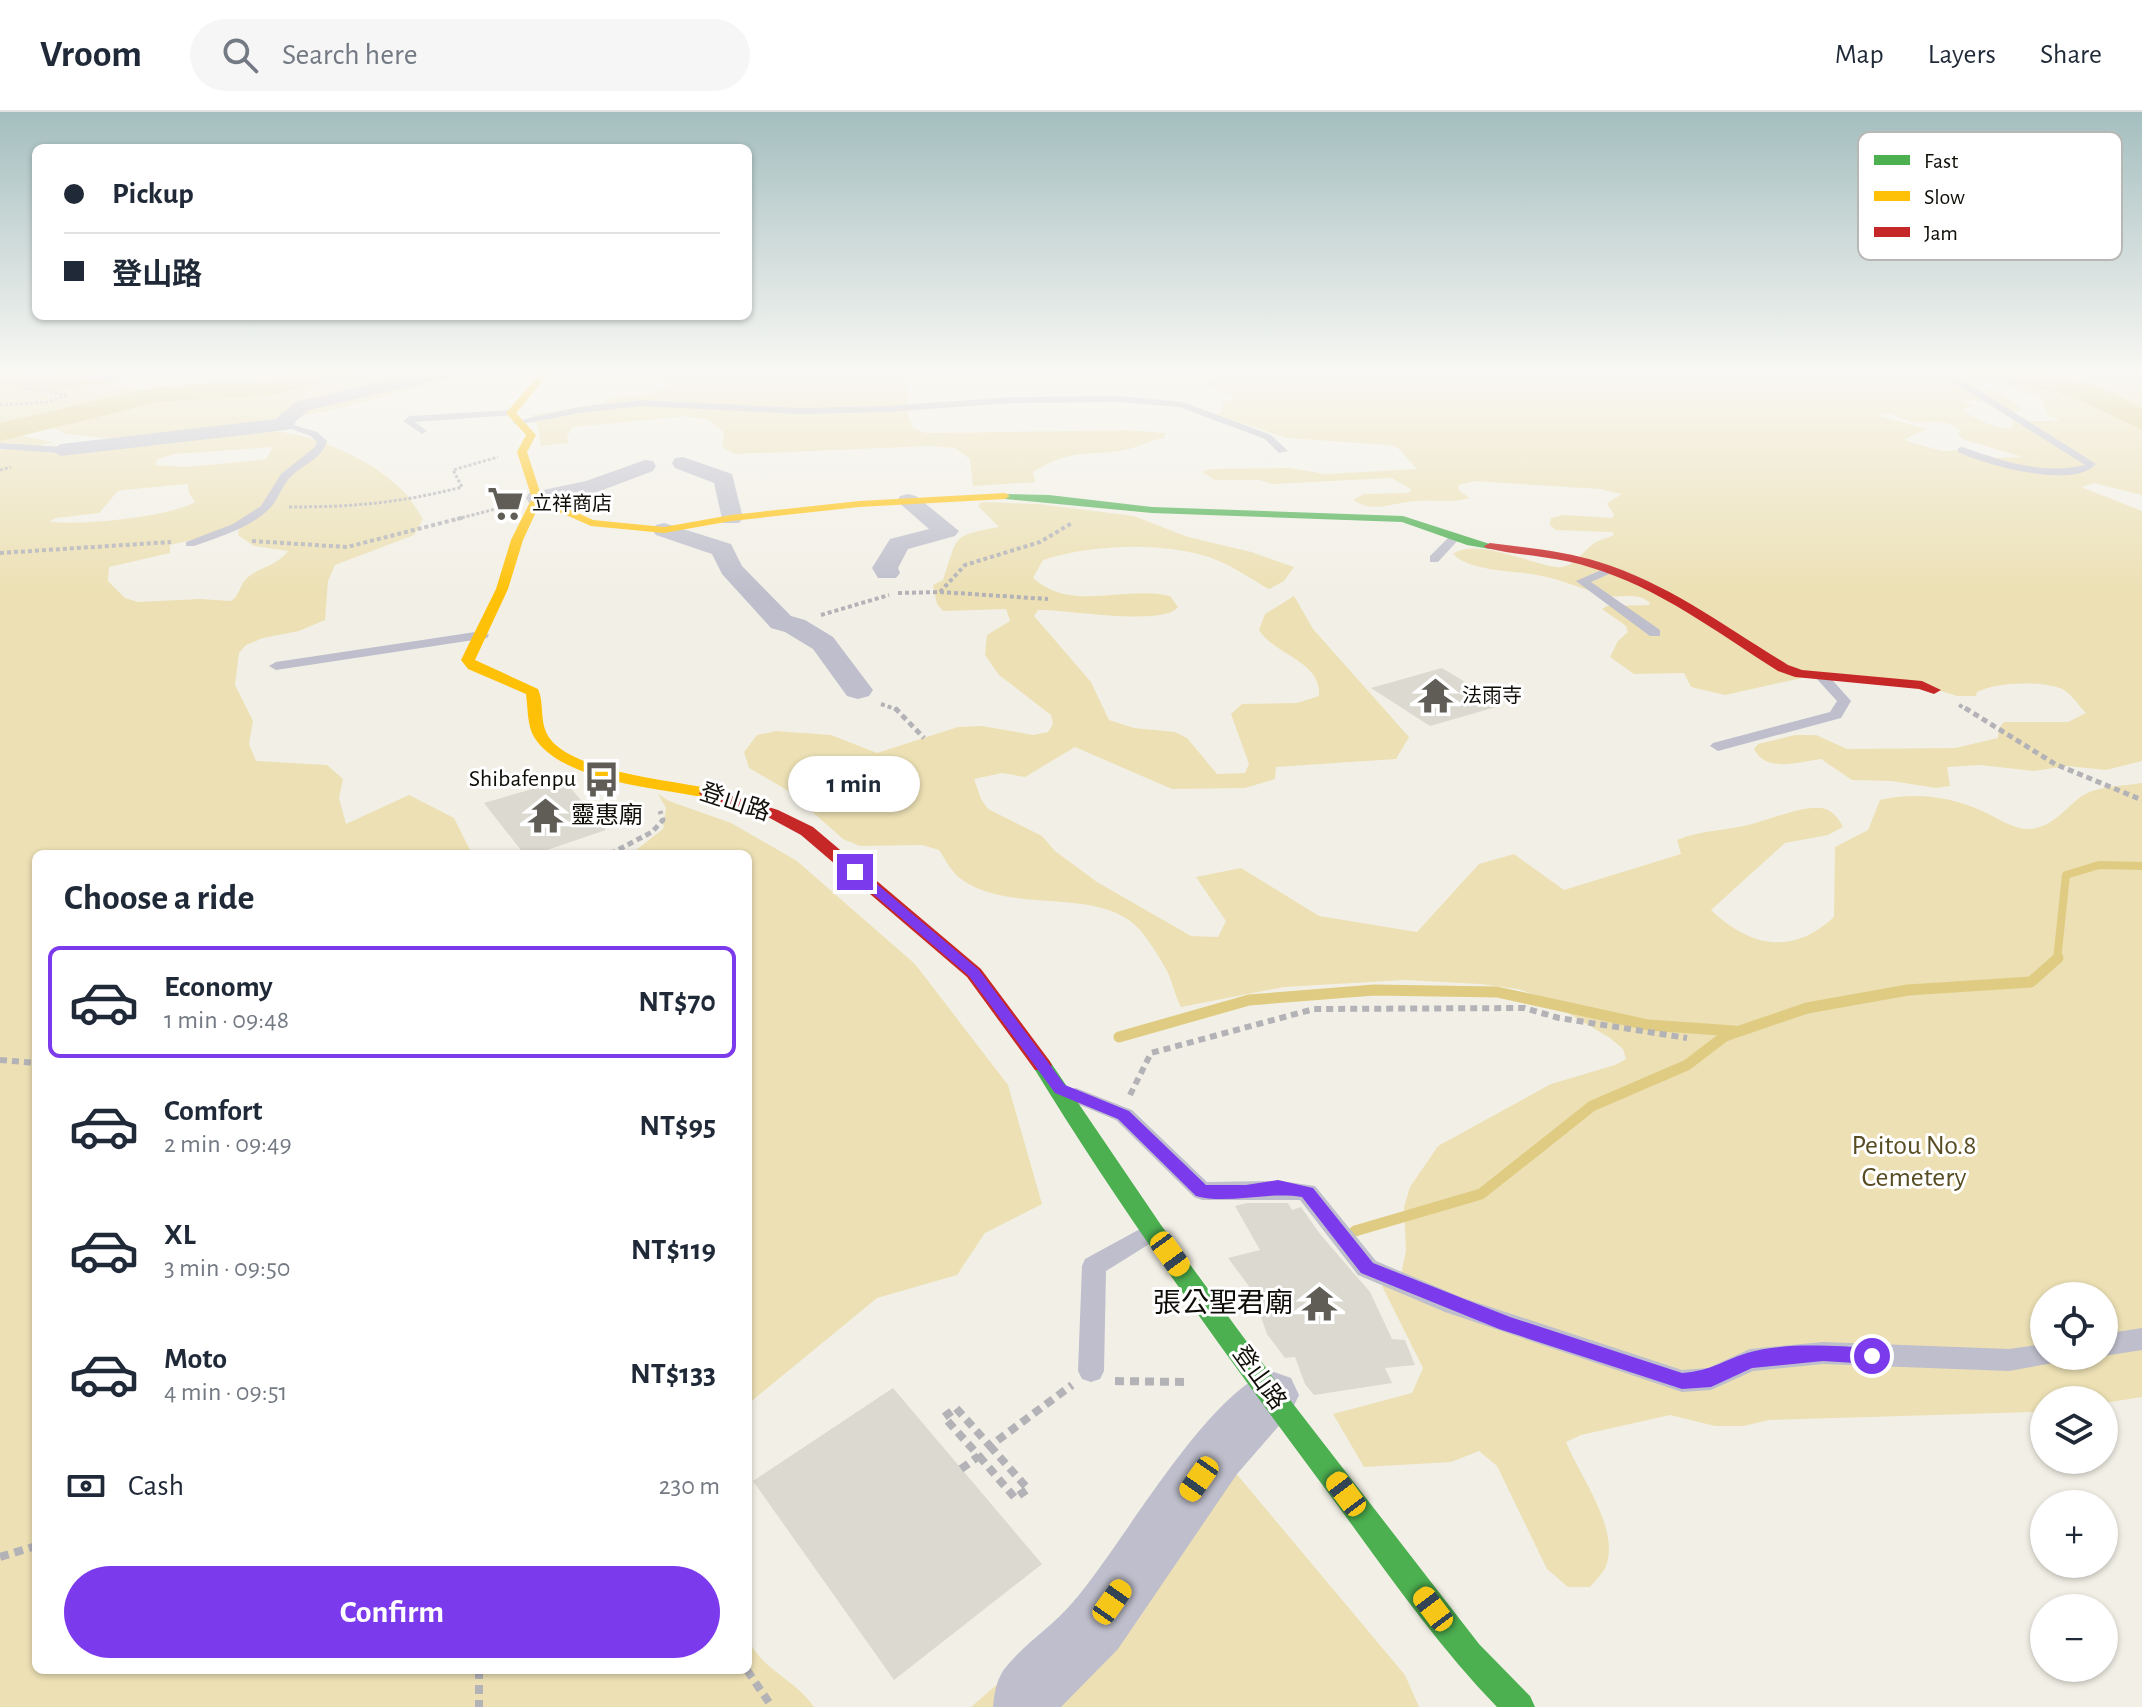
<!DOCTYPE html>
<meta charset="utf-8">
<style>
body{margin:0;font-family:"Alegreya Sans","Noto Sans TC",sans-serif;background:#f6f6f7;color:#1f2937;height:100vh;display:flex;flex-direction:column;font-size:30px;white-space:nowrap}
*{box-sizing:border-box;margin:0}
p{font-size:26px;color:#747a83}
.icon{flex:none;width:44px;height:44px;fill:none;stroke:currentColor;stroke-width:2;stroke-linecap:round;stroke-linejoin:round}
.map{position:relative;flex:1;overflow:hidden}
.side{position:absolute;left:32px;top:738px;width:720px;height:824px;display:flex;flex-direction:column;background:#fff;border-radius:12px;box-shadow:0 2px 6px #0004}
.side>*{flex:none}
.hud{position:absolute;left:32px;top:32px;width:720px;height:176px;border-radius:12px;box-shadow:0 2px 6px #0004;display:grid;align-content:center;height:176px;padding:0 32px;background:#fff}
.fabs{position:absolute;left:2030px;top:1170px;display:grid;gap:16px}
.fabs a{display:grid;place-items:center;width:88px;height:88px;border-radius:50%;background:#fff;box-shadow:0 2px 6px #0004;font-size:40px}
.end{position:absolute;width:36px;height:36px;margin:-18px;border:10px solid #7c3aed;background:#fff;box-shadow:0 0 0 4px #fff}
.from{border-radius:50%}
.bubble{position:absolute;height:56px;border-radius:28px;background:#fff;box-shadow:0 2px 6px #0004;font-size:26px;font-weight:700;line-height:56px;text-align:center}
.car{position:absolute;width:24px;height:48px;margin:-24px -12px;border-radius:10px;box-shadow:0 0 6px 2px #0007;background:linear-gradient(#f5c518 24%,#345 0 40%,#f5c518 0 76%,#345 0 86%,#f5c518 0)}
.hud b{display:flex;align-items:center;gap:28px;height:76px;font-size:30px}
.hud b+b{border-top:2px solid #e0e1e3}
.hud i{width:20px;height:20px;background:#1f2937}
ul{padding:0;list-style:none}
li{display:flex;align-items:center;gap:24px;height:112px;margin:0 16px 12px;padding:0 16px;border:4px solid transparent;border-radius:12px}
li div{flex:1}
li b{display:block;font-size:30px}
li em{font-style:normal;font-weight:700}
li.current{border-color:#7c3aed}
li>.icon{width:72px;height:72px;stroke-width:1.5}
h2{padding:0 32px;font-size:36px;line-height:96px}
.pay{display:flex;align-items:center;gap:20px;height:88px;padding:0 32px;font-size:30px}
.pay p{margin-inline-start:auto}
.cta{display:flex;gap:16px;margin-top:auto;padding:16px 32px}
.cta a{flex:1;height:92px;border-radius:48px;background:#7c3aed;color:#fff;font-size:32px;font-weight:700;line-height:92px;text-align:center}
header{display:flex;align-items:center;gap:48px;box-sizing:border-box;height:112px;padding:0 40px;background:#fff;border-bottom:2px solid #e0e1e3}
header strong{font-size:38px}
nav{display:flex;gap:44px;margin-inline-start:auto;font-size:28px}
.search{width:560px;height:72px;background:#f6f6f7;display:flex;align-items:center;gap:20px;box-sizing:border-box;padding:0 28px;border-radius:44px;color:#747a83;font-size:30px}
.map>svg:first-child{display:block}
</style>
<header>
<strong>Vroom</strong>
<div class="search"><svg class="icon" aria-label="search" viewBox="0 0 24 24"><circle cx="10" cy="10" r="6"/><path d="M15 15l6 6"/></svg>Search here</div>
<nav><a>Map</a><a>Layers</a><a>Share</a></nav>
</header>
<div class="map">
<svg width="2142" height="1595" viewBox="0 0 2142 1595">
<rect width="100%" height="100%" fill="#f2f0e6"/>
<g fill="#ece0b4" fill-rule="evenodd">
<path d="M0,258H45L29,263C45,270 58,267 74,267C97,267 123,274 145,279L144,284L211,275L213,272L197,258H515L503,261L476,260L325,300L213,318L122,328L66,322L54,316L53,312L18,323L53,330L40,334L0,333Z"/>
<path d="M806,258L833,264H898L908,273V304L914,317L926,321L1127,318L1166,321L1164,326C1152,328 1141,334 1129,337C1089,346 1074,334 1033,360L1035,370L973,374L970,347L955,336L930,334L735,342L722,335L724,320L708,308L686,304L572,315L567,325L569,331L541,334L538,315L531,303L600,292C620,277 643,291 667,273L669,265L683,260Z"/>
<path d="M1212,258H2142V383L2094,371L2081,375L2142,399V649L2106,658L2067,654L2034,659L1980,653L1947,655L1950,674L1936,676L1892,669L1852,668L1821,647C1798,650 1766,661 1754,637L1758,632L1795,623H1816L1847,637L1955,636L1998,626L1999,616L2004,610H2068L2086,601C2079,594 2072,583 2064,578C2046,568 1994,570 1977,580L1976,584H1957L1938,578L1811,564L1725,583L1691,575L1684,561L1634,562L1610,545L1618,529L1628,520L1626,514L1602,497L1607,494L1649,493L1650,491C1636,478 1619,488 1602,483C1581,476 1560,467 1537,463C1512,458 1471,460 1453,442C1475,425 1532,452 1556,455C1573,457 1580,442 1592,433C1597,428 1608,426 1614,423L1612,420L1556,418L1550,413L1551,406L1563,403L1612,406L1614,403L1607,391L1622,382L1600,377L1475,369L1458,373L1459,378L1469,386C1451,392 1435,387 1417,389C1394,390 1374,402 1353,388L1364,382L1408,381L1412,378L1392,366L1272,372L1260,368H1215L1202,360L1211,357L1290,356L1325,362L1417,357L1398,336L1388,333L1287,326L1217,303L1222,299L1223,290L1231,288L1232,284L1204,272L1219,265ZM1987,271L2004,273L2041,287L2048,302L2061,309H2014L2012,311L2013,316C2000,319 1970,306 1962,296L1976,295L1961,289C1993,285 1994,305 2023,298L2001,281L1979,275ZM1888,301C1897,303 1905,309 1914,310C1930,311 1947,306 1960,318L1958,323L1965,328L2023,345L1995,346L1964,338L1942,339L1907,329L1905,327L1927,317L1876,303Z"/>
<path d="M267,319C309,319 371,347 401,377C410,385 416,397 423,407L414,423L335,453L328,469L325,508L299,519L263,526L246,533L239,541L235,573L253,609L249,632L256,649L327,653L343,667L339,686L346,712L409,683L454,706L471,740L36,742V1558H748V1528C765,1560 795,1567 814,1595H0V338ZM273,335L266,347L260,348L186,355L155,353L157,347L175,342ZM188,372L189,381L195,390C174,404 74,415 49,409L56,406L99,401L117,380L122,378ZM239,417L238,423L254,434L288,439C278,454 257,455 245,468C239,475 240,483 231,489L200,487L138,490L125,486L108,469L109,455L170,441V433Z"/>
<path d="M981,390L1039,392L1134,404L1188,425L1251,440L1294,455L1284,469L1269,477C1251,467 1233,454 1214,447C1167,429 1091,432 1043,448L1033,466C1072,501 1124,473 1170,484L1178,495C1163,515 1064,497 1038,498L1034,504L1091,570L1109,608L1134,616L1175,620L1187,626L1217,662L1245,661L1249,652L1231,602L1242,592L1297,591L1319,584C1322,549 1274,543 1259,518L1265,502L1294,484L1313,517L1409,625L1396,647L1276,655L1275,667L1245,676L1172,677L1075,635L1025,665L1002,661L974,667L981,687L988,697L1042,724L1055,739L1097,770L1191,824L1218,825L1226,809L1196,765L1241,756L1319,804L1417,820L1479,752L1514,742L1564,778L1681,742L1677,728C1698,719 1720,719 1743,714C1765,710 1801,693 1821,696C1832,697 1839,707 1843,715L1828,723L1785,731L1711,798C1750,835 1792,844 1834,805L1835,735L1868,718L1880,688C1914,680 1950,684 1982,699C1997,705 2010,716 2027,717C2052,717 2064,697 2082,684C2097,674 2124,674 2142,671V1285L2104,1291V1288H2044V1299L2035,1300L1769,1308L1743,1314H1715L1670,1303L1581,1323L1566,1330C1580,1365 1620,1416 1606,1454C1603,1461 1595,1469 1590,1475H1568L1547,1457L1497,1354L1479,1339L1451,1350L1364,1355L1333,1302L1412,1281L1423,1256L1382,1174L1401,1162L1406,1139L1404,1095L1410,1075L1438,1034L1551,972L1615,953L1626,947L1623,937L1610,926L1541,885L1518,877L1480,872L1404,868L1284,875L1181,895C1175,884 1173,872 1168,861C1161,847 1150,831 1141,819C1101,772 1010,804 961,767C952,761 945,747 939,738L922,733L860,734L843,727L790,680L749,656L744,640L757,623L776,619L831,623L877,641L958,615L982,614L1033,623L1048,620L1053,612L1051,603L999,563L985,543L987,523L1010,509L1006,497L943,499L937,492L933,473L943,468C959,423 950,424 999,415L978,394ZM2044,1184H2104V1244H2044Z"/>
<polygon points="658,682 669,689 731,711 797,749 915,852 1008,973 1042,1092 985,1121 957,1163 877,1186 748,1292 748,742 631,742 663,717 666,696"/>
<polygon points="1203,1322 1405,1563 1419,1595 971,1595 1086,1495"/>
</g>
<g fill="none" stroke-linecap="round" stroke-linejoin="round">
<polyline stroke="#dfcc82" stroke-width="8" points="2057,848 2066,763 2099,753 2142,754"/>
<g stroke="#dfcc82" stroke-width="11">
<polyline points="1119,925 1249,888 1374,878 1497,880 1648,913 1734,919"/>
<polyline points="1355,1119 1481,1082 1592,994 1687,953 1725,924 1807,896 1908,878 2031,870 2058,846"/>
</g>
<g fill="#dfcc82" fill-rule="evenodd">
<polygon points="0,258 29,264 119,258 122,263 118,269 109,271 46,280 0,274"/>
<polygon points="306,258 353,258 349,264 268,284 159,290 0,329 0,311 159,274 268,268"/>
<path d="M1971,258C2035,258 2085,262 2142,297V318L2095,295L2056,280L1975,264Z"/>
</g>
</g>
<g fill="#dbd9d0">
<polygon points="1442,556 1503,593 1430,614 1371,576"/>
<polygon points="564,668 606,718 535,742 524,742 484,691"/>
<polygon points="1247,1091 1288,1091 1292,1098 1301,1095 1320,1122 1370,1180 1392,1227 1405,1228 1415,1253 1385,1256 1392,1271 1314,1283 1305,1272 1295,1245 1285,1246 1267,1222 1251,1177 1228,1146 1260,1138 1235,1094"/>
<polygon points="893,1276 1042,1452 894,1568 753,1369"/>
</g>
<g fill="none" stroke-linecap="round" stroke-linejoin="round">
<g stroke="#b3b2b7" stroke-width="3" stroke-dasharray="3 2" stroke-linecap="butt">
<polyline points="45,275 67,272"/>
<polyline points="0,293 47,290 68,283 24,276"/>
<polyline points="0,358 11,355"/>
<path d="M289,395C353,395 400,391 462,375L453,358L498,345"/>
<polyline points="457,407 503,395"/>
</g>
<g stroke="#b3b2b7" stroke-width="4" stroke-dasharray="4 3" stroke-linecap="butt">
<polyline points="252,429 347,435 465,405"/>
<polyline points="0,441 171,430"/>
<polyline points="940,480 965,453 1040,430 1072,411"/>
<polyline points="898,481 940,480 1048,487"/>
<polyline points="821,503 889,483"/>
<polyline points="881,592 898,598"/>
<polyline points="1959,593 1968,598"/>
</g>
<g stroke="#b3b2b7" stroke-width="5" stroke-dasharray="6 4" stroke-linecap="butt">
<polyline points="895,596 924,626"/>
<polyline points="1965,596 2055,652 2142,688"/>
<polyline points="610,742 652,720 663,708 660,699"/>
</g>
<g stroke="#b3b2b7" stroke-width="6" stroke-dasharray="7 5" stroke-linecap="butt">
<polyline points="0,948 36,951"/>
<polyline points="1130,983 1151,941 1314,897 1524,896 1559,906 1687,926"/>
</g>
<g stroke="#b3b2b7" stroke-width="8" stroke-dasharray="9 6" stroke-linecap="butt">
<polyline points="1115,1269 1184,1270"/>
<polyline points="979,1344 1015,1386 1028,1377 990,1334"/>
<polyline points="961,1357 979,1344 944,1305 956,1296 990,1334 1072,1273"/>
<polyline points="0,1445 36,1434"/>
<polyline points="479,1558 479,1595"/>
<polyline points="747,1558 772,1595"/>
</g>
<g fill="#bebecc" fill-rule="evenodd">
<polygon points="140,258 161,258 116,268 83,268 79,265"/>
<path d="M1929,258H1941L1977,277L2096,352C2074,378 1986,353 1958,340V336L1962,335C2003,349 2041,363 2085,353L1971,281Z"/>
<polygon points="2066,258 2142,260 2142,266 2070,261"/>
<polygon points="1119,284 1183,290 1271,323 1288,339 1279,341 1265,327 1179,295 1119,290 1012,291 887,300 800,302 642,294 579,301 517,313 512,310 579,295 642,288 800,296 887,294 1012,285"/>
<polygon points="511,298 514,303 415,310 427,319 422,322 403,309 410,304"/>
<path d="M283,310L317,320L327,329C321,349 300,353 288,368C280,377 277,391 267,399C247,417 219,425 194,434H186V430L233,412L261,394L281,362L315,335L317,330L311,324L283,314Z"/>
<polygon points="0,331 61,335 66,338 61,341 0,337"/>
<polygon points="1450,424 1460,426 1438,450 1430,450 1430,444"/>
<polygon points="1608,455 1618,458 1591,470 1660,518 1660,524 1650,524 1576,469"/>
<polygon points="482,519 489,523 487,526 276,558 269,554 276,550"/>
<polygon points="1822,561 1827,562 1851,589 1841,606 1718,639 1710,634 1713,631 1830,600 1837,589 1815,565"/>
<polygon points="1076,976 1132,998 1207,1070 1281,1069 1315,1074 1376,1149 1463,1186 1682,1258 1708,1256 1750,1237 1823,1230 2009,1237 2044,1232 2044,1244 2056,1244 2053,1251 2009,1259 1823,1252 1753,1259 1711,1278 1682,1280 1445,1200 1358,1163 1300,1088 1202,1088 1194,1085 1116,1008 1068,988 1065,983 1068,978"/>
<polygon points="1151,1111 1159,1114 1163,1120 1159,1126 1106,1159 1104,1259 1100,1267 1091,1270 1082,1267 1078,1259 1082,1154 1085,1147"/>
<polygon points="2142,1216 2142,1238 2104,1244 2104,1222"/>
</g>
<g fill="#bebecc" fill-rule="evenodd">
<polygon points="432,258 466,258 463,262 309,298 296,309 293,316 286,318 61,344 50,338 61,332 276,307 295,290"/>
<polygon points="683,345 732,362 743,406 739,411 723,411 714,371 675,356 672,351 675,346"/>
<polygon points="645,348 653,349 656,354 653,359 600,379 537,393 529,391 526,386 529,381 586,369"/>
<polygon points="908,382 916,384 959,419 955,424 908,437 898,456 900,461 896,466 878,466 872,456 890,427 929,417 897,389 900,384"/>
<polygon points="664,411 731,432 742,454 791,504 805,508 833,525 873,578 869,584 858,587 847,584 813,537 785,520 771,516 722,462 712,442 656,423 652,418 656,413"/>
<path d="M1271,1259L1291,1266L1299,1283L1291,1300L1237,1362L1118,1537L1061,1595H993C994,1582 997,1565 1006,1555C1025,1531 1053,1514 1073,1490C1122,1434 1205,1282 1271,1259Z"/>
</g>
<g fill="#4caf50" fill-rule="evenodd">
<polygon points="1001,382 1049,383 1152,395 1403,404 1496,434 1490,437 1467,433 1402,410 1152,401 1005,387 1001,386"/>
<path d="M1042,946L1049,948L1161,1113L1280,1275L1479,1532L1530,1584L1535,1595H1497C1431,1527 1378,1447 1321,1371C1220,1235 1120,1097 1032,953L1035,948Z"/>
</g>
<path fill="#ffc107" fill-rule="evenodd" d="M543,258H552L516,301L536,323L527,340L542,386L539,394L565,395L593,408L664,415L731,403L859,389L1005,381L1010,384L1005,387L859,395L731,409L664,421L591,414L559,400H536L523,428L508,477L475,548L538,577C544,590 540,606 546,620C563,659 669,668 707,676L715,681L707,686C659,676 562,670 534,625C527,613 528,596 526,582L468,557L461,548L496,477L511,428L532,386L517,340L526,323L506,301Z"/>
<g fill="#c62828" fill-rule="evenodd">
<path d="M1490,431C1527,436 1564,439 1599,450C1668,471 1727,516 1788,553L1802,558L1922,569L1941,578L1934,582L1919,577L1795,565L1778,559C1718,521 1658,475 1589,455C1555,444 1520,444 1486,436L1484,434Z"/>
<polygon points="707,676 778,698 813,715 981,857 1049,948 1052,953 1049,958 1035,958 967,865 801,723 766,704 701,684 699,681"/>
</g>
</g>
<linearGradient id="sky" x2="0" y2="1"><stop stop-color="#a4bebf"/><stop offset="0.54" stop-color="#f9f8f4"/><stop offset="1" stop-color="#f9f8f4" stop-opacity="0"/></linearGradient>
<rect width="2142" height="482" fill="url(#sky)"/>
<path fill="#7c3aed" d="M851,757H859L979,858L1065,973L1129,999L1206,1073H1246L1278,1068L1313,1076L1373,1151L1510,1205L1682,1261C1714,1258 1719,1250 1747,1241C1783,1230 1834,1234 1872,1236L1878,1238L1881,1244L1878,1249L1872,1252L1823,1249L1752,1256L1711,1275L1682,1277L1499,1217L1361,1161L1302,1085C1266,1079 1228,1093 1196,1084L1118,1007L1055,981L969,864L851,763Z"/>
<defs>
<symbol id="supermarket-bare" viewBox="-9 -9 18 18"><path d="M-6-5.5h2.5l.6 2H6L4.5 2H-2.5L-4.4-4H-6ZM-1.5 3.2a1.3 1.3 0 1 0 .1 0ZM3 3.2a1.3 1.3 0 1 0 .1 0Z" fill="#5f5d56" stroke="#fff" stroke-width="2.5" paint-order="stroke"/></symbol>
<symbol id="temple-bare" viewBox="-9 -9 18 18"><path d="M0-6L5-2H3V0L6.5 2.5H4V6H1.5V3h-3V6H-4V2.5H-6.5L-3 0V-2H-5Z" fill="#5f5d56" stroke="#fff" stroke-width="2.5" paint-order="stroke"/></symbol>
<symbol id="bus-bare" viewBox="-9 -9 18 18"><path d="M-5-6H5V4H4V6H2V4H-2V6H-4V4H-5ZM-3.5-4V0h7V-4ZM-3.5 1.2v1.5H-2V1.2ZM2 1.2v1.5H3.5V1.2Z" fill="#5f5d56" stroke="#fff" stroke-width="2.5" paint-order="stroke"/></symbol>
</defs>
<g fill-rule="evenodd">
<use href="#supermarket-bare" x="480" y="366" width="51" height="51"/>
<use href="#temple-bare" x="1410" y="558" width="51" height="51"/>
<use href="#bus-bare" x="576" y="642" width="51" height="51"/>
<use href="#temple-bare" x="520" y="678" width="51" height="51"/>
<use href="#temple-bare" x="1294" y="1166" width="51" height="51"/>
</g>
<g text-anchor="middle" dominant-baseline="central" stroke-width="6" stroke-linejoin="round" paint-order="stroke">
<g font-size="20" fill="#100e08" stroke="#fff" text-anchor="start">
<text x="532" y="392">立祥商店</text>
<text x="1462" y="584">法雨寺</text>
</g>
<g font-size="24" fill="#100e08" stroke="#fff" text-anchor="end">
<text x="576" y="667">Shibafenpu</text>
<text x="571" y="704" text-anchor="start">靈惠廟</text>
</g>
<g font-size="24" fill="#100e08" stroke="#fff">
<text transform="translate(735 691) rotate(18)">登山路</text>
<text transform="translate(1259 1266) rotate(54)">登山路</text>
</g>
<g font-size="28" fill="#574c22" stroke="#fff">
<text x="1914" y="1034">Peitou No.8<tspan x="1914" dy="32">Cemetery</tspan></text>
</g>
<g font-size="28" fill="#100e08" stroke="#fff" text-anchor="end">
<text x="1293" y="1192">張公聖君廟</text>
</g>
</g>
<rect x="1858" y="20" width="264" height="128" rx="12" fill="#fff" stroke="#b7b7b5" stroke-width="2"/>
<rect x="1874" y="43" width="36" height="10" fill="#4caf50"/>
<rect x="1874" y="79" width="36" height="10" fill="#ffc107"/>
<rect x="1874" y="115" width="36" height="10" fill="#c62828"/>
<g font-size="22" fill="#100e08">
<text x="1924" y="56">Fast</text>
<text x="1924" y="92">Slow</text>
<text x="1924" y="128">Jam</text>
</g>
</svg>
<div class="fabs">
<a><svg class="icon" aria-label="locate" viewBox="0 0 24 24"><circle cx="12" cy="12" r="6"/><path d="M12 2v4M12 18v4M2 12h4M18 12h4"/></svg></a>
<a><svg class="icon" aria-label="layers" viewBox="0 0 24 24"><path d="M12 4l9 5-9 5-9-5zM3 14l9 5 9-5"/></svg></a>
<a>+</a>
<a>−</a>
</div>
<i class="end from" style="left:1872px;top:1244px"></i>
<i class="end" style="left:855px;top:760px"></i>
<div class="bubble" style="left:788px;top:644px;width:132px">1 min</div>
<i class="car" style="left:1170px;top:1142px;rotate:144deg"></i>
<i class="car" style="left:1199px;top:1367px;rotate:215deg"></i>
<i class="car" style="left:1346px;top:1382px;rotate:323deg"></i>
<i class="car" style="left:1112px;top:1490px;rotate:35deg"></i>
<i class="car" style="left:1433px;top:1497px;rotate:323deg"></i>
<div class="hud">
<b><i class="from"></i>Pickup</b>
<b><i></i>登山路</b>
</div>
<section class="side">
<h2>Choose a ride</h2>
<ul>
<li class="current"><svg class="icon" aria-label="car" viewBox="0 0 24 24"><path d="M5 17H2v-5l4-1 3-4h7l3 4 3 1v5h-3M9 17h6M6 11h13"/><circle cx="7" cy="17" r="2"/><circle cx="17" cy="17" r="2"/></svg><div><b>Economy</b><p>1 min · 09:48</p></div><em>NT$70</em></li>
<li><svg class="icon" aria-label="car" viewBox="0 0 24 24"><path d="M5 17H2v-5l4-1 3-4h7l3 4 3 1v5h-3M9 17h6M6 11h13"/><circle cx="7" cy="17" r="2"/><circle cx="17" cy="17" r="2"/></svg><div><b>Comfort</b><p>2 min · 09:49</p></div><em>NT$95</em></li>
<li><svg class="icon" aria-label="car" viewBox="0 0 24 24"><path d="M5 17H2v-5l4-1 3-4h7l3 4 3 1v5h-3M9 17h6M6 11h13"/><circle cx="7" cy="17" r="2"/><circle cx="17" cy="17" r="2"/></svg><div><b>XL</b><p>3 min · 09:50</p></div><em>NT$119</em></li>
<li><svg class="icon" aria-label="car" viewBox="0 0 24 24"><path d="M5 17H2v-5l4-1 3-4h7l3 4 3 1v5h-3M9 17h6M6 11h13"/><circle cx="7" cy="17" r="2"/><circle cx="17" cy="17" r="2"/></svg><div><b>Moto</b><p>4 min · 09:51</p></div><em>NT$133</em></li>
</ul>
<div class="pay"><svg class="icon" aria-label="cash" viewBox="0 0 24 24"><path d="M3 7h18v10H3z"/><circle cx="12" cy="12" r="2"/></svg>Cash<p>230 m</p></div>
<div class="cta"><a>Confirm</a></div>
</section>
</div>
